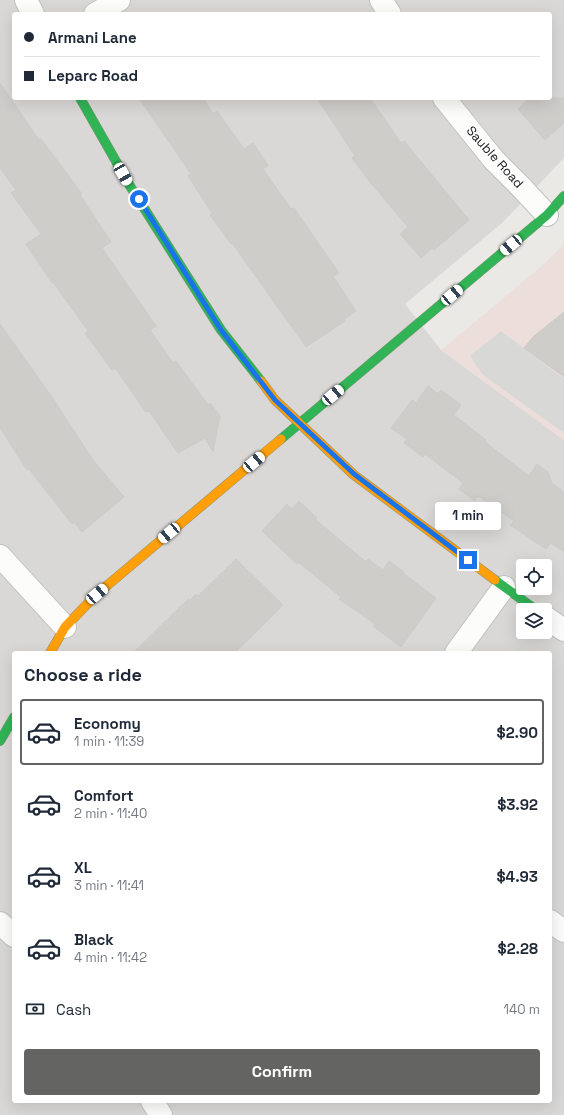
<!DOCTYPE html>
<meta charset="utf-8">
<style>
body{margin:0;font-family:"Space Grotesk",sans-serif;background:#f6f6f7;color:#1f2937;height:100vh;display:flex;flex-direction:column;font-size:15px;white-space:nowrap}
*{box-sizing:border-box;margin:0}
p{font-size:13px;color:#747a83}
.icon{flex:none;width:22px;height:22px;fill:none;stroke:currentColor;stroke-width:2;stroke-linecap:round;stroke-linejoin:round}
.map{position:relative;flex:1;overflow:hidden}
.panel{position:absolute;left:12px;top:651px;width:540px;height:452px;display:flex;flex-direction:column;background:#fff;border-radius:4px;box-shadow:0 4px 16px #0002}
.panel>*{flex:none}
.hud{position:absolute;left:12px;top:12px;width:540px;height:88px;border-radius:4px;box-shadow:0 4px 16px #0002;display:grid;align-content:center;height:88px;padding:0 12px;background:#fff}
.fabs{position:absolute;left:516px;top:559px;display:grid;gap:8px}
.fabs a{display:grid;place-items:center;width:36px;height:36px;border-radius:4px;background:#fff;box-shadow:0 4px 16px #0002;font-size:20px}
.end{position:absolute;width:18px;height:18px;margin:-9px;border:5px solid #1a73e8;background:#fff;box-shadow:0 0 0 2px #fff}
.from{border-radius:50%}
.bubble{position:absolute;height:28px;border-radius:4px;background:#fff;box-shadow:0 4px 16px #0002;font-size:13px;font-weight:700;line-height:28px;text-align:center}
.car{position:absolute;width:12px;height:24px;margin:-12px -6px;border-radius:5px;box-shadow:0 0 3px 1px #0007;background:linear-gradient(#fff 24%,#345 0 40%,#fff 0 76%,#345 0 86%,#fff 0)}
.hud b{display:flex;align-items:center;gap:14px;height:38px;font-size:15px}
.hud b+b{border-top:1px solid #e0e1e3}
.hud i{width:10px;height:10px;background:#1f2937}
ul{padding:0;list-style:none}
li{display:flex;align-items:center;gap:12px;height:66px;margin:0 8px 6px;padding:0 4px;border:2px solid transparent;border-radius:4px}
li div{flex:1}
li b{display:block;font-size:15px}
li em{font-style:normal;font-weight:700}
li.current{border-color:#646462}
li>.icon{width:36px;height:36px;stroke-width:1.5}
h2{padding:0 12px;font-size:18px;line-height:48px}
.pay{display:flex;align-items:center;gap:10px;height:44px;padding:0 12px;font-size:15px}
.pay p{margin-inline-start:auto}
.primary-button{display:flex;gap:8px;margin-top:auto;padding:8px 12px}
.primary-button a{flex:1;height:46px;border-radius:4px;background:#646462;color:#fff;font-size:16px;font-weight:700;line-height:46px;text-align:center}
.map>svg:first-child{display:block}
</style>
<div class="map">
<svg width="564" height="1115" viewBox="0 0 564 1115">
<rect width="100%" height="100%" fill="#eae9e5"/>
<path fill="#d9d8d6" fill-rule="evenodd" d="M0,0H564V158L502,223L405,304L441,350L564,440V1115H0ZM14,14H550V98H14ZM523,566H545V588H523ZM523,610H545V632H523ZM14,653H550V1101H14Z"/>
<polygon fill="#ecdedb" points="564,244 564,440 441,350 544,264"/>
<polygon fill="#d8d8d6" points="501,331 564,379 564,433 483,375 470,356"/>
<g fill="#cecdca" stroke="#cdcbc6">
<polygon points="0,83 39,140 41,139 82,194 80,195 111,242 102,248 156,326 150,330 173,363 176,361 208,405 210,403 220,416 213,452 205,438 178,453 149,411 146,412 115,368 112,370 85,333 88,331 53,282 52,283 26,244 41,234 11,193 16,190 0,168"/>
<polygon points="139,98 203,98 213,114 217,111 244,149 253,143 268,165 263,169 291,209 294,208 339,273 333,276 356,311 344,319 345,321 306,347 232,243 231,244 210,215 212,213 188,176 191,174"/>
<polygon points="317,98 370,98 401,143 404,141 469,220 434,250 432,248 421,258 400,234 408,227 370,182 352,158 355,156"/>
<polygon points="530,98 564,98 564,123 545,140 518,109"/>
<polygon points="564,312 564,377 524,348 534,336"/>
<polygon points="0,324 52,397 93,460 124,497 82,532 74,522 72,524 71,523 29,469 27,470 0,428"/>
<polygon points="428,386 438,394 441,390 461,405 454,415 486,440 485,442 529,476 537,464 548,472 552,483 564,492 564,552 550,543 546,549 510,525 514,521 478,496 475,501 459,489 463,483 425,454 423,457 404,443 407,439 391,428 412,400 416,403"/>
<polygon points="299,501 317,518 316,520 366,562 368,559 383,570 389,561 404,572 403,573 436,598 401,647 373,626 375,624 339,599 341,597 298,562 297,564 262,531 287,504 292,509"/>
<polygon points="236,559 283,605 251,637 234,653 133,653 188,599 190,600 196,594 198,596"/>
</g>
<g fill="none" stroke-linecap="round" stroke-linejoin="round">
<defs>
<g id="street">
<polyline points="26,0 33,14"/>
<polyline points="381,0 390,14"/>
<polyline points="95,14 119,0"/>
<polyline points="444,98 494,160 520,186 547,215"/>
<polyline points="0,556 65,627"/>
<polyline points="545,617 564,630"/>
<polyline points="456,653 504,587"/>
<polyline points="550,921 564,931"/>
<polyline points="0,923 14,936"/>
<polyline points="152,1101 161,1115"/>
</g>
<g id="fast">
<polyline points="80,98 130,186 221,330 261,381"/>
<polyline points="281,439 547,215 564,196"/>
<polyline points="495,580 536,610"/>
<polyline points="0,741 14,717"/>
</g>
<g id="slow">
<polyline points="261,381 275,400 354,475 495,580"/>
<polyline points="50,653 65,627 97,594 281,439"/>
</g>
</defs>
<use href="#street" stroke="#c3c2c1" stroke-width="24"/>
<use href="#fast" stroke="#90937e" stroke-width="10"/>
<use href="#slow" stroke="#90937e" stroke-width="10"/>
<use href="#street" stroke="#fcfcfb" stroke-width="22"/>
<use href="#fast" stroke="#30b455" stroke-width="9"/>
<use href="#slow" stroke="#ff9f0a" stroke-width="9"/>
</g>
<g fill="none" stroke-linecap="round" stroke-linejoin="round">
<polyline stroke="#1a73e8" stroke-width="5" points="139,199 221,330 275,400 354,474 468,560"/>
</g>
<g text-anchor="middle" dominant-baseline="central" stroke-width="3.5" stroke-linejoin="round" paint-order="stroke">
<g font-size="13" fill="#1c1c1c" stroke="#fff">
<text transform="translate(495 157) rotate(48)">Sauble Road</text>
</g>
</g>
</svg>
<div class="fabs">
<a><svg class="icon" aria-label="locate" viewBox="0 0 24 24"><circle cx="12" cy="12" r="6"/><path d="M12 2v4M12 18v4M2 12h4M18 12h4"/></svg></a>
<a><svg class="icon" aria-label="layers" viewBox="0 0 24 24"><path d="M12 4l9 5-9 5-9-5zM3 14l9 5 9-5"/></svg></a>
</div>
<i class="end from" style="left:139px;top:199px"></i>
<i class="end" style="left:468px;top:560px"></i>
<div class="bubble" style="left:435px;top:502px;width:66px">1 min</div>
<i class="car" style="left:123px;top:174px;rotate:150deg"></i>
<i class="car" style="left:511px;top:245px;rotate:230deg"></i>
<i class="car" style="left:452px;top:295px;rotate:50deg"></i>
<i class="car" style="left:333px;top:395px;rotate:50deg"></i>
<i class="car" style="left:254px;top:462px;rotate:50deg"></i>
<i class="car" style="left:169px;top:533px;rotate:230deg"></i>
<i class="car" style="left:97px;top:594px;rotate:50deg"></i>
<div class="hud">
<b><i class="from"></i>Armani Lane</b>
<b><i></i>Leparc Road</b>
</div>
<section class="panel">
<h2>Choose a ride</h2>
<ul>
<li class="current"><svg class="icon" aria-label="car" viewBox="0 0 24 24"><path d="M5 17H2v-5l4-1 3-4h7l3 4 3 1v5h-3M9 17h6M6 11h13"/><circle cx="7" cy="17" r="2"/><circle cx="17" cy="17" r="2"/></svg><div><b>Economy</b><p>1 min · 11:39</p></div><em>$2.90</em></li>
<li><svg class="icon" aria-label="car" viewBox="0 0 24 24"><path d="M5 17H2v-5l4-1 3-4h7l3 4 3 1v5h-3M9 17h6M6 11h13"/><circle cx="7" cy="17" r="2"/><circle cx="17" cy="17" r="2"/></svg><div><b>Comfort</b><p>2 min · 11:40</p></div><em>$3.92</em></li>
<li><svg class="icon" aria-label="car" viewBox="0 0 24 24"><path d="M5 17H2v-5l4-1 3-4h7l3 4 3 1v5h-3M9 17h6M6 11h13"/><circle cx="7" cy="17" r="2"/><circle cx="17" cy="17" r="2"/></svg><div><b>XL</b><p>3 min · 11:41</p></div><em>$4.93</em></li>
<li><svg class="icon" aria-label="car" viewBox="0 0 24 24"><path d="M5 17H2v-5l4-1 3-4h7l3 4 3 1v5h-3M9 17h6M6 11h13"/><circle cx="7" cy="17" r="2"/><circle cx="17" cy="17" r="2"/></svg><div><b>Black</b><p>4 min · 11:42</p></div><em>$2.28</em></li>
</ul>
<div class="pay"><svg class="icon" aria-label="cash" viewBox="0 0 24 24"><path d="M3 7h18v10H3z"/><circle cx="12" cy="12" r="2"/></svg>Cash<p>140 m</p></div>
<div class="primary-button"><a>Confirm</a></div>
</section>
</div>
